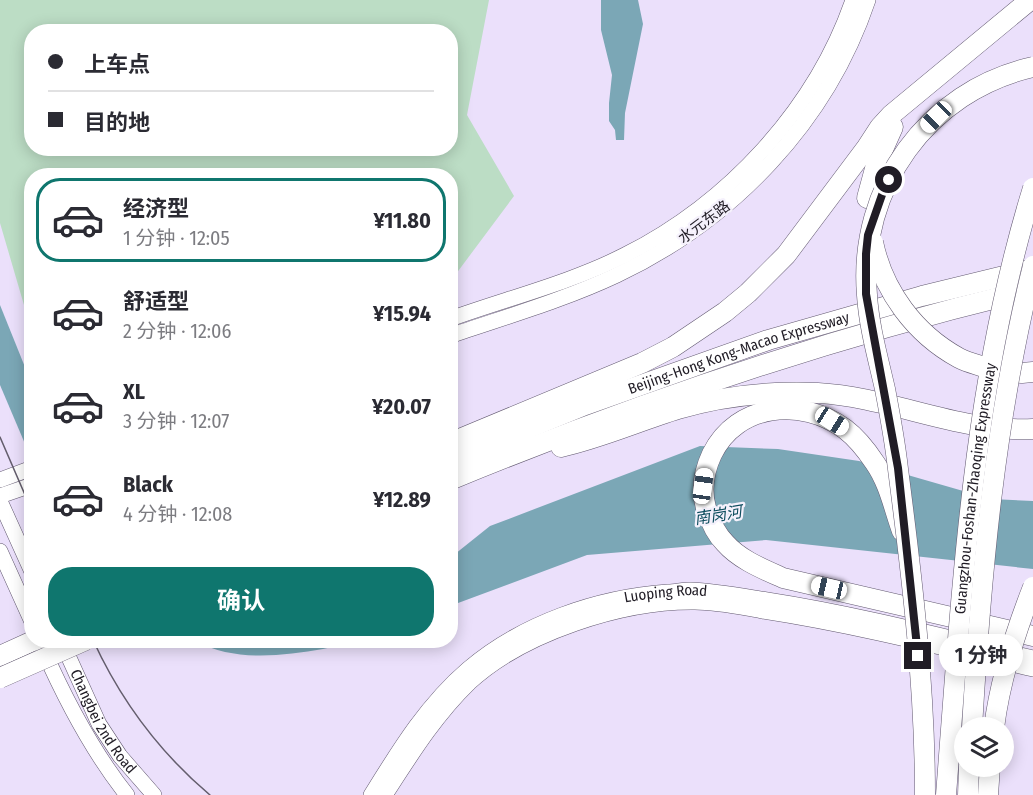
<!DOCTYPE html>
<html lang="zh">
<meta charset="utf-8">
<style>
body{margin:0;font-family:"Fira Sans Condensed","Noto Sans SC",sans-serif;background:#f2f2f3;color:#2b2b33;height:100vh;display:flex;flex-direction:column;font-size:22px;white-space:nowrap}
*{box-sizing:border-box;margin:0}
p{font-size:20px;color:#7c7c81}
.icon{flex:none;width:33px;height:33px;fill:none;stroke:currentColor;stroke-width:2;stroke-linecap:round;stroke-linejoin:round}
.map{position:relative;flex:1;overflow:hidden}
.side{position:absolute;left:24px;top:168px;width:434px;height:480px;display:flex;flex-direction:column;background:#fff;border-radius:24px;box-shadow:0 3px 15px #0003}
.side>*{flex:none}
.guide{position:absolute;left:24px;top:24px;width:434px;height:132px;border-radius:24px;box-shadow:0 3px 15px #0003;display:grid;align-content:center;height:132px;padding:0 24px;background:#fff}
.tools{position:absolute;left:954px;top:717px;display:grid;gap:12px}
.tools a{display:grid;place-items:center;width:60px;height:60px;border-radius:50%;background:#fff;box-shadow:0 3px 15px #0003;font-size:30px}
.end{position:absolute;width:27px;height:27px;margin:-14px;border:8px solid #201c25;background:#fff;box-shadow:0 0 0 3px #fff}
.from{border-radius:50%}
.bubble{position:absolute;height:42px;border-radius:21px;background:#fff;box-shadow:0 3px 15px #0003;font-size:20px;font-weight:700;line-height:42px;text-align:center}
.car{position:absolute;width:18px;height:36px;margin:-18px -9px;border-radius:8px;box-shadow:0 0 4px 2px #0007;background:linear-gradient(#fff 24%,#345 0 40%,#fff 0 76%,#345 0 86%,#fff 0)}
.guide b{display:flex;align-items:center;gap:21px;height:57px;font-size:22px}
.guide b+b{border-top:2px solid #e1e1e2}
.guide i{width:15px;height:15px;background:#2b2b33}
ul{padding:10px 0 0;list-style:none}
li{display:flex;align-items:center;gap:18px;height:84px;margin:0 12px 9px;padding:0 12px;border:3px solid transparent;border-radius:24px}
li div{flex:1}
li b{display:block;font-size:22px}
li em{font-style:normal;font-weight:700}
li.current{border-color:#0f766e}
li>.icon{width:54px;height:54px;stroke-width:1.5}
.cta{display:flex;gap:12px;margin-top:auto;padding:12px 24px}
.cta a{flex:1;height:69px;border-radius:24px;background:#0f766e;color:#fff;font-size:24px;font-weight:700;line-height:69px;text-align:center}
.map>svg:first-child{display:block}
</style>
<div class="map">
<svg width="1033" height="795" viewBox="0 0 1033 795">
<rect width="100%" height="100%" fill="#ebe0fb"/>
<path fill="#bcddc5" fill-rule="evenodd" d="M0,0H489L467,115L514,196L450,282V176H32L31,329L0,223ZM32,32H450V148H32Z"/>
<g fill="#7ba7b6">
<polygon points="601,0 638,0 643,24 625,113 624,140 616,140 615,130 609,121 609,103 612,75 601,30"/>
<polygon points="0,305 31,382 31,458 0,385"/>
<polygon points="700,446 778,449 859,461 991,499 1033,501 1033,569 766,540 587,555 450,606 450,558 490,526"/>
<path d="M196,641H359C348,645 335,646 323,649C281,656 234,662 196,641Z"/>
</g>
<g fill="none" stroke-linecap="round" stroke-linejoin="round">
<defs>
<g id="secondary">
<path d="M450,319C508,298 570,283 625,255C728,203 815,110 853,0"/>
<path d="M450,336C505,317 564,300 617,275C733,220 827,122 868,0"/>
<polyline points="0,480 32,468"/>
<polyline points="0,496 32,485"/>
<polyline points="0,501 32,572"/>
<polyline points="0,551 32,622"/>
<path id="s1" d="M61,640L99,724L120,756L154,795"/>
<path d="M43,649C66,701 92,751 127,795"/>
<path id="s2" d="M371,795C399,750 427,704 468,669C522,623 597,597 668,592C675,592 683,590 690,590C716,591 742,596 767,600C857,614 945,637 1033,658"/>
<path d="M385,795C411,755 435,716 469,683C523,633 623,601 695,602C718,602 740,607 763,611C854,625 944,648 1033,669"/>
</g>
<g id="highway">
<polyline points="867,198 876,165 893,127"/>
<polyline points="995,370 1022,373 1033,372"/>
<polyline points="450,443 642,363 673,347 725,312 748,293 786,255 867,147 880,127 891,115 1030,0"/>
<path d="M561,447C601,438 639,421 678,409C722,396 771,391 818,393C891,397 959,433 1033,429"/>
<path id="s3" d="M450,460L585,405L768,340L922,296L1033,269"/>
<path d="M450,480C642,401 831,337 1033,289"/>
<path d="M902,531C894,509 889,483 875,463C867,451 857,438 845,429C802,397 737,403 712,454C704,471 701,490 706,508C710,521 715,533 725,543C740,560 763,569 783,578L1033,636"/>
<polyline points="0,656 35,640"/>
<polyline points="968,795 969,766"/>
<polyline points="988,795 990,766"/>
</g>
</defs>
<use href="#secondary" stroke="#625970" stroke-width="16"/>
<use href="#highway" stroke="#625970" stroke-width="21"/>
<use href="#secondary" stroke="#fff" stroke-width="15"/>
<use href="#highway" stroke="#fff" stroke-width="20"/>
<g stroke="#645e6d" stroke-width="1.5">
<polyline points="0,437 32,511"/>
<path d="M93,640C121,701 159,752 210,795"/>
</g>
<defs>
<g id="highway-bridge">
<path d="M873,242C883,291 915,334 959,358C968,363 980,365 990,369"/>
<polyline points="0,678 86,640"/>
<path d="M972,728C981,572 995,418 1033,266"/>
<path d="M994,728C1000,679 1015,633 1033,587"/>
<path d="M925,795C925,686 912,577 898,469C895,442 890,415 885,389C878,358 869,327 867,295C858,188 927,91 1033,67"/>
<path id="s4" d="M946,795C962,591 972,385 1033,188"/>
</g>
</defs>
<use href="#highway-bridge" stroke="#625970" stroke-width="21" stroke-linecap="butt"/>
<use href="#highway-bridge" stroke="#fff" stroke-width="20"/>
</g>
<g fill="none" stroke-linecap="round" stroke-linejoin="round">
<polyline stroke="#201c25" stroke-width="8" points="889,180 883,192 868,235 866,254 866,294 898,468 918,656"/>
</g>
<g text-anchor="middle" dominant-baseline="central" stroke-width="4.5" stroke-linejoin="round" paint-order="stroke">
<g font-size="15" fill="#201c25" stroke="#f5f1fc">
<text transform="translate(704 222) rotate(-37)">水元东路</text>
<text stroke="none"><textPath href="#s3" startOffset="308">Beijing-Hong Kong-Macao Expressway</textPath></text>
<text stroke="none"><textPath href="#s4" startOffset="308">Guangzhou-Foshan-Zhaoqing Expressway</textPath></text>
<text stroke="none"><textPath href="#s2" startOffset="375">Luoping Road</textPath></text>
<text stroke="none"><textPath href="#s1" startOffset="92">Changbei 2nd Road</textPath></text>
</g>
<g font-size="16" font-style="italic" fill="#0e4d5e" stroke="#f5f1fc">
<text transform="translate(718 515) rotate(-9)">南岗河</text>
</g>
</g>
</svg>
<div class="tools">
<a><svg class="icon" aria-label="layers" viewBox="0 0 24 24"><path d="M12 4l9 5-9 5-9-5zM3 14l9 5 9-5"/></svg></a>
</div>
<i class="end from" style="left:889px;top:180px"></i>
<i class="end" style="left:918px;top:656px"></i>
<div class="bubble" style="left:939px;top:634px;width:84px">1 分钟</div>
<i class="car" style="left:936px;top:117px;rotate:225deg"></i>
<i class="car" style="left:832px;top:421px;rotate:122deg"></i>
<i class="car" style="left:703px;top:486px;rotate:8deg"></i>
<i class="car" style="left:829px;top:588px;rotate:283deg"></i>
<div class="guide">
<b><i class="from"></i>上车点</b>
<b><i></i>目的地</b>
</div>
<section class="side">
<ul>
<li class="current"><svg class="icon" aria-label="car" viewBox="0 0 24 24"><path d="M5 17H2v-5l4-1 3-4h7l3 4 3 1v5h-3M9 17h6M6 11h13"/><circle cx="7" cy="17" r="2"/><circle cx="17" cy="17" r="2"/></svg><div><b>经济型</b><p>1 分钟 · 12:05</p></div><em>¥11.80</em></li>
<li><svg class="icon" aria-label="car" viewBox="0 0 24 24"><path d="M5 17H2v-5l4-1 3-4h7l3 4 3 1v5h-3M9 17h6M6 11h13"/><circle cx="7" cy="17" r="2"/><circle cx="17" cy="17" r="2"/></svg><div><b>舒适型</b><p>2 分钟 · 12:06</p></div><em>¥15.94</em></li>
<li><svg class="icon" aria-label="car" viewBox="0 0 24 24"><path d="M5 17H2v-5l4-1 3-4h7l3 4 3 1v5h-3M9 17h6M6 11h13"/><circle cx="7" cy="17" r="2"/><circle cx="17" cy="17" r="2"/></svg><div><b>XL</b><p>3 分钟 · 12:07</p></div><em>¥20.07</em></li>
<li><svg class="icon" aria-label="car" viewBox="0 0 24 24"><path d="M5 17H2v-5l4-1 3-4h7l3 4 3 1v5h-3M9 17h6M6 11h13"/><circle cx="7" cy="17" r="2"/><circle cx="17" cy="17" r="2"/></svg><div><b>Black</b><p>4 分钟 · 12:08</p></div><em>¥12.89</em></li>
</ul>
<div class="cta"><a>确认</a></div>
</section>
</div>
